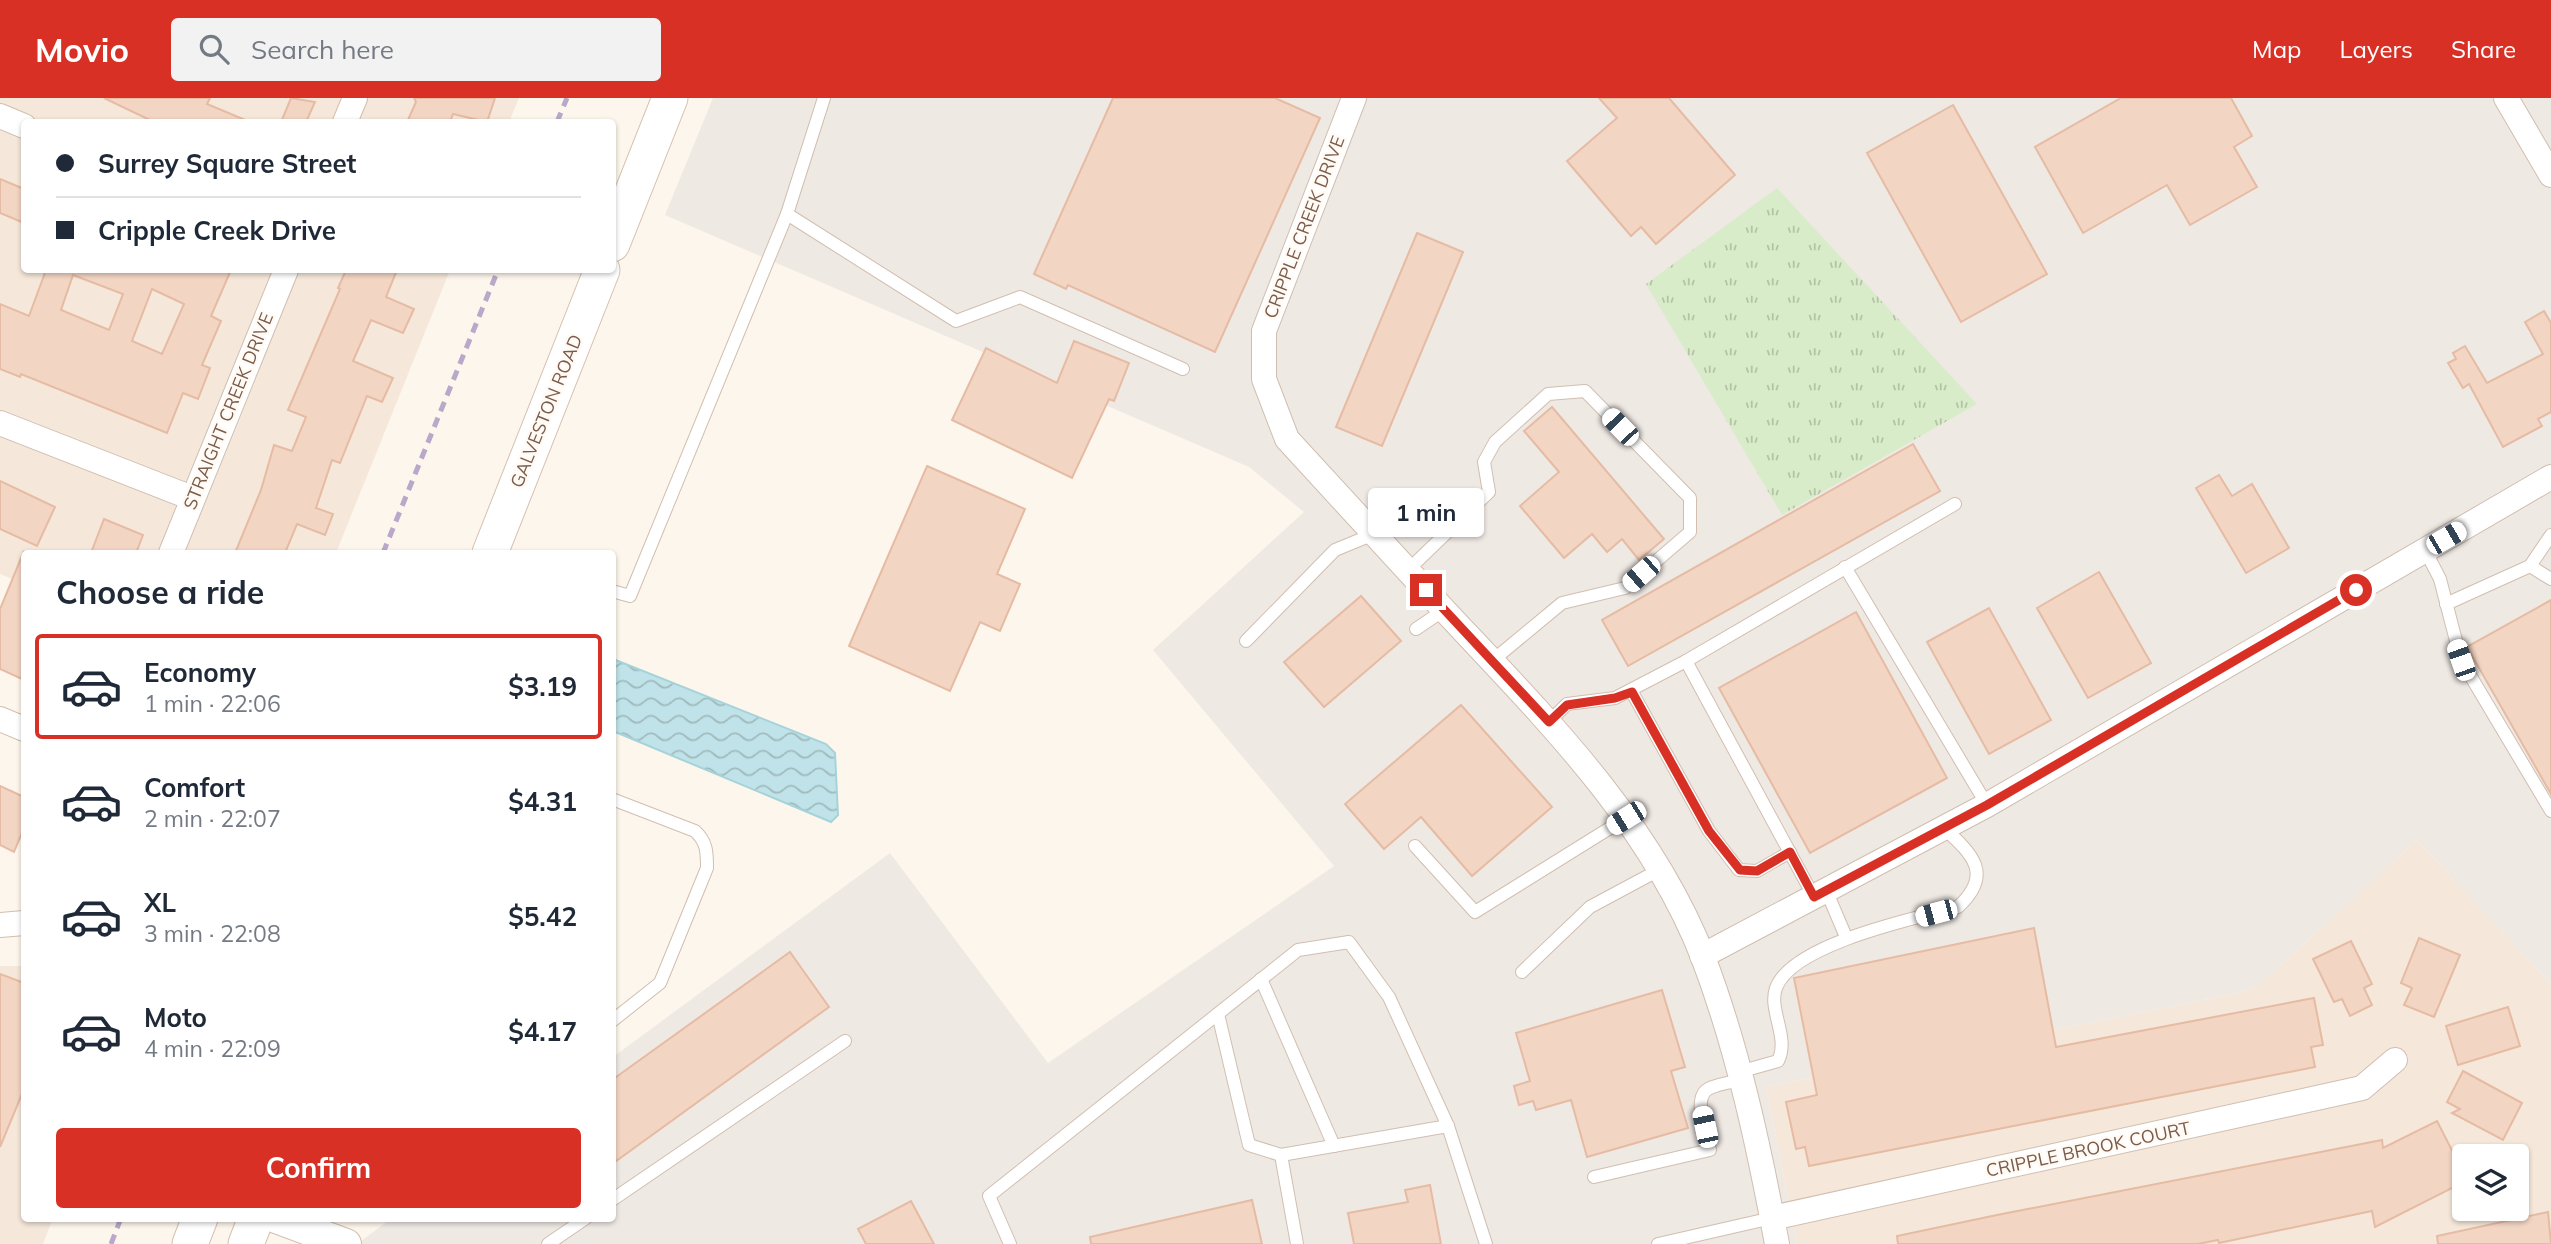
<!DOCTYPE html>
<meta charset="utf-8">
<style>
body{margin:0;font-family:Mulish,sans-serif;background:#f2f2f3;color:#1f2937;height:100vh;display:flex;flex-direction:column;font-size:26px;white-space:nowrap}
*{box-sizing:border-box;margin:0}
p{font-size:23px;color:#747a83}
.icon{flex:none;width:38px;height:38px;fill:none;stroke:currentColor;stroke-width:2;stroke-linecap:round;stroke-linejoin:round}
.map{position:relative;flex:1;overflow:hidden}
.details{position:absolute;left:21px;top:452px;width:595px;height:672px;display:flex;flex-direction:column;background:#fff;border-radius:7px;box-shadow:0 2px 5px #0004}
.details>*{flex:none}
.banner{position:absolute;left:21px;top:21px;width:595px;height:154px;border-radius:7px;box-shadow:0 2px 5px #0004;display:grid;align-content:center;height:154px;padding:0 35px;background:#fff}
.tools{position:absolute;left:2452px;top:1046px;display:grid;gap:14px}
.tools a{display:grid;place-items:center;width:77px;height:77px;border-radius:7px;background:#fff;box-shadow:0 2px 5px #0004;font-size:35px}
.end{position:absolute;width:32px;height:32px;margin:-16px;border:9px solid #d93025;background:#fff;box-shadow:0 0 0 4px #fff}
.from{border-radius:50%}
.bubble{position:absolute;height:49px;border-radius:7px;background:#fff;box-shadow:0 2px 5px #0004;font-size:23px;font-weight:700;line-height:49px;text-align:center}
.car{position:absolute;width:21px;height:42px;margin:-21px -10px;border-radius:9px;box-shadow:0 0 5px 2px #0007;background:linear-gradient(#fff 24%,#345 0 40%,#fff 0 76%,#345 0 86%,#fff 0)}
.banner b{display:flex;align-items:center;gap:24px;height:66px;font-size:26px}
.banner b+b{border-top:2px solid #e0e1e3}
.banner i{width:18px;height:18px;background:#1f2937}
ul{padding:0;list-style:none}
li{display:flex;align-items:center;gap:21px;height:105px;margin:0 14px 10px;padding:0 21px;border:4px solid transparent;border-radius:7px}
li div{flex:1}
li b{display:block;font-size:26px}
li em{font-style:normal;font-weight:700}
li.selected{border-color:#d93025}
li>.icon{width:63px;height:63px;stroke-width:1.5}
h2{padding:0 35px;font-size:32px;line-height:84px}
.action{display:flex;gap:14px;margin-top:auto;padding:14px 35px}
.action a{flex:1;height:80px;border-radius:7px;background:#d93025;color:#fff;font-size:28px;font-weight:700;line-height:80px;text-align:center}
header{display:flex;align-items:center;gap:42px;box-sizing:border-box;height:98px;padding:0 35px;background:#d93025;color:#fff}
header strong{font-size:33px}
nav{display:flex;gap:38px;margin-inline-start:auto;font-size:24px}
.search{width:490px;height:63px;background:#f2f2f3;display:flex;align-items:center;gap:18px;box-sizing:border-box;padding:0 24px;border-radius:7px;color:#747a83;font-size:26px}
.map>svg:first-child{display:block}
</style>
<header>
<strong>Movio</strong>
<div class="search"><svg class="icon" aria-label="search" viewBox="0 0 24 24"><circle cx="10" cy="10" r="6"/><path d="M15 15l6 6"/></svg>Search here</div>
<nav><a>Map</a><a>Layers</a><a>Share</a></nav>
</header>
<div class="map">
<svg width="2551" height="1146" viewBox="0 0 2551 1146">
<defs>
<pattern id="grass-tufts" width="24" height="20" patternUnits="userSpaceOnUse" patternTransform="scale(1.75)"><rect width="24" height="20" fill="#d8ecc9"/><path d="M3 7l-1-3M5 7V3M7 7l1-3M15 17l-1-3M17 17v-4M19 17l1-3" fill="none" stroke="#b4c2a5"/></pattern>
<pattern id="water-waves" width="16" height="10" patternUnits="userSpaceOnUse" patternTransform="scale(1.75)"><rect width="16" height="10" fill="#bfe3e8"/><path d="M0 5q4-4 8 0t8 0" fill="none" stroke="#a0bbbe"/></pattern>
</defs>
<rect width="100%" height="100%" fill="#fdf6ec"/>
<g fill="#f5e8da" fill-rule="evenodd">
<polygon points="0,0 519,0 509,24 24,24 24,172 450,172 336,455 24,455 24,486 0,476"/>
<path d="M2417,742L2551,886V1146H1797L1766,989L2239,895L2258,888ZM2464,1059H2516V1111H2464Z"/>
<polygon points="0,868 24,868 24,1120 53,1120 43,1146 0,1146"/>
</g>
<polygon fill="#efe9e4" points="713,0 2551,0 2551,886 2417,742 2258,888 2239,895 1766,989 1797,1146 357,1146 392,1120 612,1120 613,959 890,755 1048,965 1334,768 1153,552 1304,414 1249,369 665,117"/>
<polygon fill="url(#grass-tufts)" points="1777,90 1977,306 1782,417 1646,186"/>
<polygon fill="url(#water-waves)" stroke="#a5d3da" stroke-width="2" points="613,561 826,646 835,655 838,717 831,724 613,633"/>
<g fill="#f3d5c3" stroke="#e6bba3" stroke-width="2" fill-rule="evenodd">
<polygon points="104,0 210,0 207,6 250,24 154,24"/>
<polygon points="291,0 315,4 306,24 281,24"/>
<polygon points="414,0 495,0 487,24 453,16 450,24 407,24 416,4"/>
<polygon points="1113,0 1275,0 1320,20 1215,254 1068,187 1066,191 1034,176"/>
<polygon points="1599,0 1669,0 1735,77 1656,146 1641,129 1631,138 1567,63 1617,20"/>
<polygon points="2121,0 2231,0 2252,38 2234,49 2257,89 2190,127 2167,87 2083,135 2035,49"/>
<polygon points="1953,7 2047,176 1961,224 1867,55"/>
<polygon points="0,81 24,91 24,125 0,115"/>
<polygon points="1417,135 1463,154 1382,348 1336,329"/>
<path d="M46,172H231L211,218L221,223L202,267L210,270L198,301L183,295L167,335L21,276L20,279L0,271V206L29,218ZM73,177L123,196L109,232L61,212ZM152,191L184,206L162,256L132,243Z"/>
<polygon points="346,172 397,172 386,199 414,211 403,235 371,222 353,263 393,280 382,304 367,298 340,365 332,362 316,410 333,416 325,437 297,426 285,455 235,455 261,392 274,347 292,353 306,319 288,312 340,191 338,190"/>
<polygon points="2544,213 2551,225 2551,314 2538,321 2542,328 2503,349 2469,286 2463,290 2448,265 2456,261 2453,255 2465,248 2487,285 2543,256 2525,224"/>
<polygon points="1074,243 1129,265 1114,303 1109,301 1072,380 952,322 986,250 1057,285"/>
<polygon points="1552,309 1664,441 1639,462 1622,441 1607,454 1592,436 1564,460 1520,408 1559,374 1524,333"/>
<polygon points="1913,346 1940,393 1628,568 1602,522"/>
<polygon points="927,368 1025,411 997,476 1020,486 1000,533 980,524 950,593 849,548"/>
<polygon points="2219,377 2232,398 2252,386 2289,450 2246,475 2196,390"/>
<polygon points="0,383 55,409 37,448 0,431"/>
<polygon points="104,421 143,437 136,455 91,455"/>
<polygon points="24,453 24,582 0,571 0,511"/>
<polygon points="2099,474 2151,565 2088,600 2037,510"/>
<polygon points="1361,498 1401,543 1324,609 1284,564"/>
<polygon points="2551,502 2551,696 2467,549"/>
<polygon points="1989,510 2051,622 1989,656 1927,544"/>
<polygon points="1856,514 1947,680 1810,755 1719,590"/>
<polygon points="1461,607 1552,709 1472,778 1421,719 1384,751 1345,706"/>
<polygon points="0,688 24,699 24,730 14,754 0,747"/>
<polygon points="2034,830 2056,949 2314,900 2323,947 2311,949 2315,969 1809,1068 1805,1049 1796,1051 1786,1004 1817,997 1794,880"/>
<polygon points="2419,840 2460,857 2434,919 2404,907 2412,890 2401,885"/>
<polygon points="2351,843 2372,886 2364,890 2372,907 2350,918 2342,901 2334,904 2313,861"/>
<polygon points="790,854 829,909 612,1066 612,982"/>
<polygon points="0,876 24,885 24,991 0,1049"/>
<polygon points="1662,892 1685,969 1671,973 1688,1030 1587,1059 1571,1002 1536,1012 1533,1003 1519,1007 1514,988 1530,983 1516,935"/>
<polygon points="2508,909 2520,948 2458,967 2446,928"/>
<polygon points="2463,973 2522,1005 2503,1042 2452,1015 2460,1011 2447,1004"/>
<polygon points="2437,1023 2464,1076 2464,1084 2375,1129 2372,1113 2219,1145 2218,1142 2198,1146 1898,1146 1897,1138 1997,1117 2382,1042 2383,1050"/>
<polygon points="1430,1087 1441,1146 1354,1146 1348,1115 1408,1104 1405,1092"/>
<polygon points="1252,1102 1262,1146 1091,1146 1090,1139"/>
<polygon points="911,1103 934,1146 866,1146 858,1131"/>
<polygon points="2548,1114 2551,1146 2438,1146 2437,1138"/>
</g>
<g fill="none" stroke-linecap="round" stroke-linejoin="round">
<defs>
<g id="service">
<polyline points="787,116 956,223 1020,199 1183,271"/>
<polyline points="2425,452 2440,481 2461,562 2551,713"/>
<polyline points="2530,468 2551,481"/>
<polyline points="1845,469 1987,707"/>
<polyline points="1408,472 1489,394 1484,364 1495,344 1548,296 1585,293 1690,400 1690,434 1625,490 1562,505 1492,563"/>
<polyline points="612,493 630,498 787,116 824,0"/>
<polyline points="2446,506 2530,468 2551,437"/>
<polyline points="1416,531 1444,512"/>
<polyline points="1246,543 1335,452 1374,436"/>
<polyline points="1632,594 1709,733 1739,772 1757,773 1790,754"/>
<polyline points="1549,624 1567,606 1615,600 1686,563"/>
<path d="M612,701L695,733C707,744 707,754 707,770L660,885L612,923"/>
<polyline points="1415,748 1475,814 1626,720"/>
<polyline points="1826,792 1846,839"/>
<polyline points="1814,799 1686,563 1955,406"/>
<polyline points="1522,874 1590,809 1659,772"/>
<polyline points="1261,881 1334,1048"/>
<polyline points="1218,916 1249,1047 1281,1057"/>
<path d="M1739,974L1778,963C1790,940 1768,912 1776,890C1792,846 1916,820 1958,809C1994,776 1972,756 1944,730"/>
<path d="M1594,1079L1710,1052C1707,1038 1692,1000 1708,991C1717,986 1732,984 1742,982"/>
<polyline points="612,1102 845,943"/>
<polyline points="548,1146 586,1120"/>
<polyline points="1010,1146 989,1098 1298,852 1349,844 1389,899 1448,1028"/>
<polyline points="1297,1146 1281,1057 1448,1028 1486,1146"/>
<polyline points="1658,1146 1772,1120"/>
</g>
<g id="minor">
<path d="M1354,0L1264,233V281L1287,341C1340,398 1392,456 1445,513C1543,618 1650,723 1703,859C1738,951 1759,1049 1777,1146"/>
<polyline points="2506,0 2551,77"/>
<polyline points="0,18 24,28"/>
<polyline points="345,24 355,0"/>
<polyline points="0,325 192,400"/>
<polyline points="171,455 286,172"/>
<polyline points="0,621 24,631"/>
<polyline points="0,827 24,825"/>
<polyline points="1702,858 1987,707 2551,379"/>
<polyline points="1772,1120 2362,990 2395,962"/>
</g>
<polyline id="tertiary" points="276,1120 346,1146"/>
<g id="secondary">
<polyline points="612,146 670,0"/>
<polyline points="490,455 602,172"/>
<polyline points="190,1146 200,1120"/>
<polyline points="246,1146 256,1120"/>
</g>
</defs>
<use href="#service" stroke="#d1beb0" stroke-width="14"/>
<use href="#minor" stroke="#d1beb0" stroke-width="26"/>
<use href="#tertiary" stroke="#d1beb0" stroke-width="32"/>
<use href="#secondary" stroke="#d6c0b0" stroke-width="37"/>
<use href="#service" stroke="#fff" stroke-width="12"/>
<use href="#minor" stroke="#fff" stroke-width="24"/>
<use href="#tertiary" stroke="#fff" stroke-width="30"/>
<use href="#secondary" stroke="#fff" stroke-width="35"/>
<g stroke="#b9a8c9" stroke-width="5" stroke-dasharray="10 7" stroke-linecap="butt">
<polyline points="557,24 567,0"/>
<polyline points="383,455 498,172"/>
<polyline points="111,1146 121,1120"/>
</g>
</g>
<g fill="none" stroke-linecap="round" stroke-linejoin="round">
<polyline stroke="#d93025" stroke-width="9" points="1426,492 1549,624 1567,607 1615,600 1632,594 1709,733 1740,772 1757,773 1790,754 1814,799 1987,707 2356,492"/>
</g>
<g text-anchor="middle" dominant-baseline="central" stroke-width="5" stroke-linejoin="round" paint-order="stroke">
<g font-size="18" fill="#7a5c4d" stroke="#fffaf3">
<text transform="translate(1304 129) rotate(-69)">CRIPPLE CREEK DRIVE</text>
<text transform="translate(228 313) rotate(-68)">STRAIGHT CREEK DRIVE</text>
<text transform="translate(546 313) rotate(-68)">GALVESTON ROAD</text>
<text transform="translate(2088 1051) rotate(-12)">CRIPPLE BROOK COURT</text>
</g>
</g>
</svg>
<div class="tools">
<a><svg class="icon" aria-label="layers" viewBox="0 0 24 24"><path d="M12 4l9 5-9 5-9-5zM3 14l9 5 9-5"/></svg></a>
</div>
<i class="end from" style="left:2356px;top:492px"></i>
<i class="end" style="left:1426px;top:492px"></i>
<div class="bubble" style="left:1368px;top:390px;width:116px">1 min</div>
<i class="car" style="left:1620px;top:329px;rotate:316deg"></i>
<i class="car" style="left:2446px;top:440px;rotate:60deg"></i>
<i class="car" style="left:1641px;top:476px;rotate:229deg"></i>
<i class="car" style="left:2461px;top:562px;rotate:341deg"></i>
<i class="car" style="left:1626px;top:720px;rotate:238deg"></i>
<i class="car" style="left:1936px;top:815px;rotate:255deg"></i>
<i class="car" style="left:1705px;top:1029px;rotate:348deg"></i>
<div class="banner">
<b><i class="from"></i>Surrey Square Street</b>
<b><i></i>Cripple Creek Drive</b>
</div>
<section class="details">
<h2>Choose a ride</h2>
<ul>
<li class="selected"><svg class="icon" aria-label="car" viewBox="0 0 24 24"><path d="M5 17H2v-5l4-1 3-4h7l3 4 3 1v5h-3M9 17h6M6 11h13"/><circle cx="7" cy="17" r="2"/><circle cx="17" cy="17" r="2"/></svg><div><b>Economy</b><p>1 min · 22:06</p></div><em>$3.19</em></li>
<li><svg class="icon" aria-label="car" viewBox="0 0 24 24"><path d="M5 17H2v-5l4-1 3-4h7l3 4 3 1v5h-3M9 17h6M6 11h13"/><circle cx="7" cy="17" r="2"/><circle cx="17" cy="17" r="2"/></svg><div><b>Comfort</b><p>2 min · 22:07</p></div><em>$4.31</em></li>
<li><svg class="icon" aria-label="car" viewBox="0 0 24 24"><path d="M5 17H2v-5l4-1 3-4h7l3 4 3 1v5h-3M9 17h6M6 11h13"/><circle cx="7" cy="17" r="2"/><circle cx="17" cy="17" r="2"/></svg><div><b>XL</b><p>3 min · 22:08</p></div><em>$5.42</em></li>
<li><svg class="icon" aria-label="car" viewBox="0 0 24 24"><path d="M5 17H2v-5l4-1 3-4h7l3 4 3 1v5h-3M9 17h6M6 11h13"/><circle cx="7" cy="17" r="2"/><circle cx="17" cy="17" r="2"/></svg><div><b>Moto</b><p>4 min · 22:09</p></div><em>$4.17</em></li>
</ul>
<div class="action"><a>Confirm</a></div>
</section>
</div>
